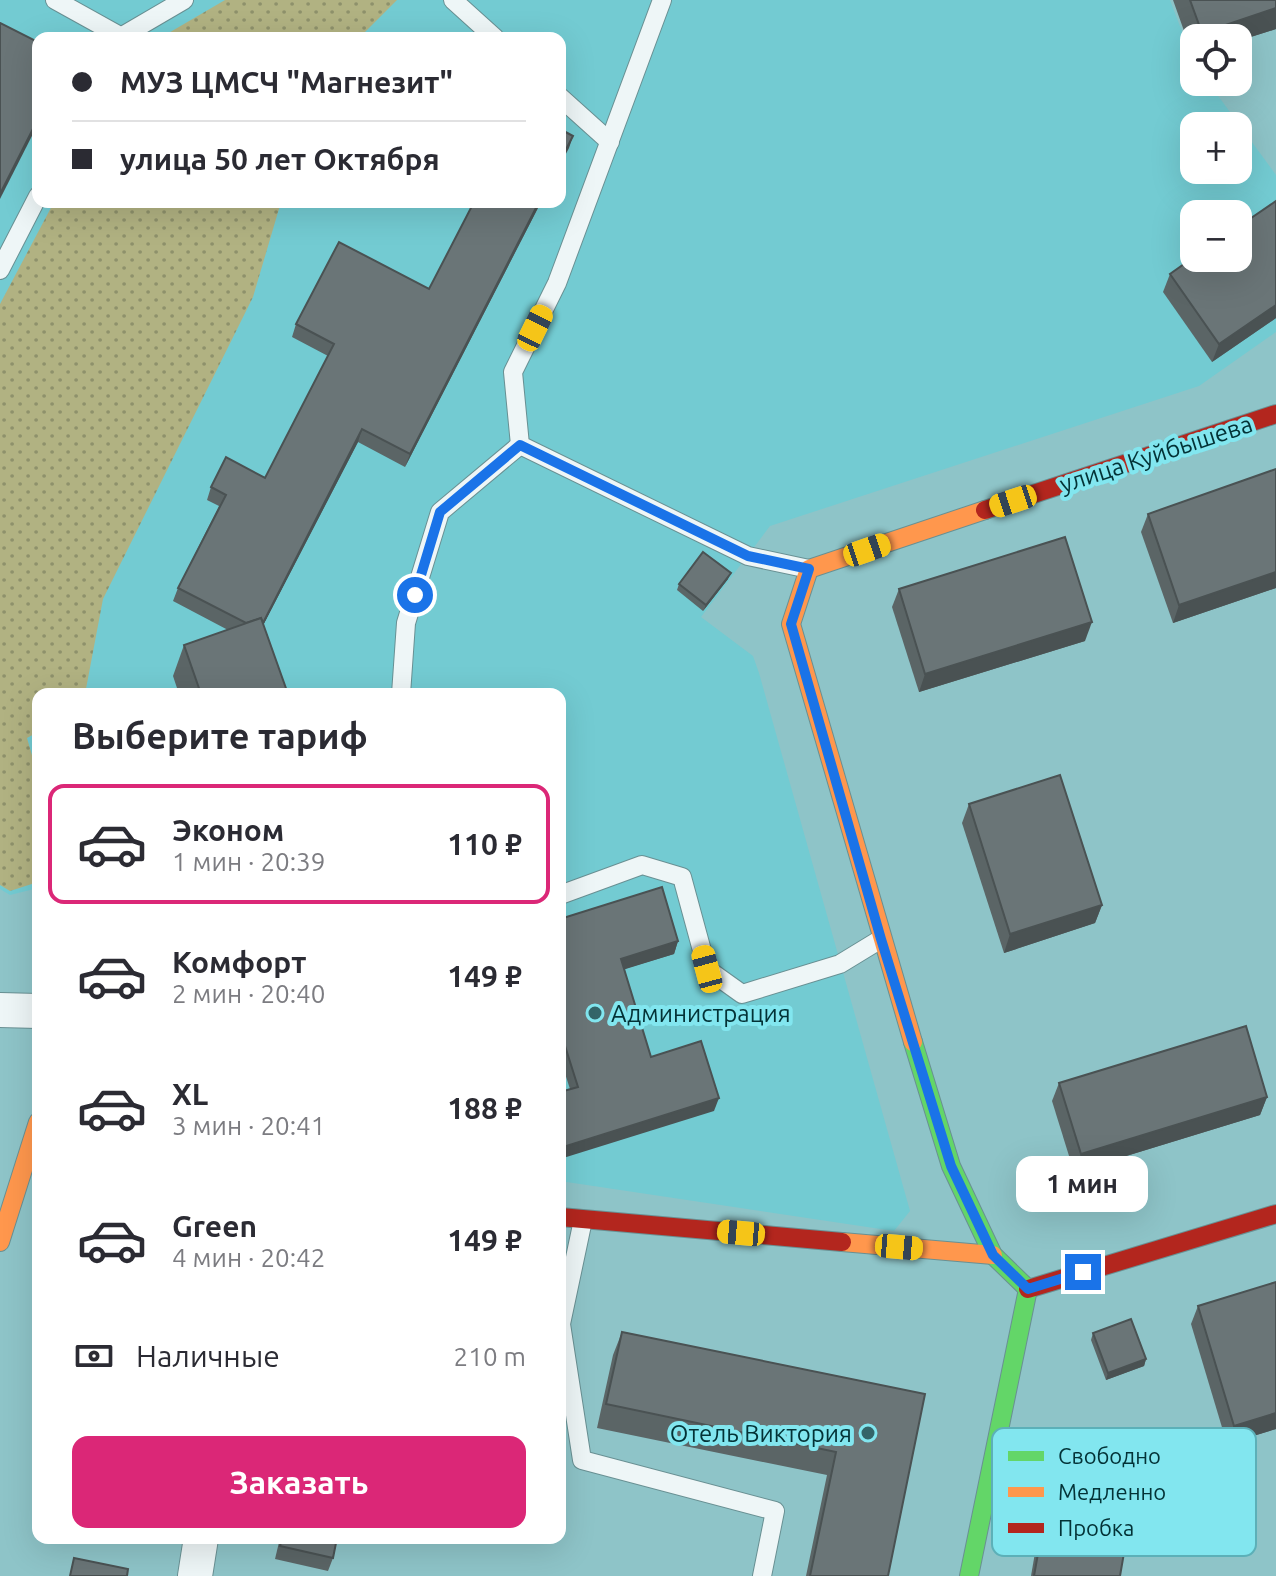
<!DOCTYPE html>
<html lang="ru">
<meta charset="utf-8">
<style>
body{margin:0;font-family:Ubuntu,sans-serif;background:#f7f7f7;color:#2b2b33;height:100vh;display:flex;flex-direction:column;font-size:30px;white-space:nowrap}
*{box-sizing:border-box;margin:0}
p{font-size:26px;color:#7c7c81}
.icon{flex:none;width:44px;height:44px;fill:none;stroke:currentColor;stroke-width:2;stroke-linecap:round;stroke-linejoin:round}
.map{position:relative;flex:1;overflow:hidden}
.drawer{position:absolute;left:32px;top:688px;width:534px;height:856px;display:flex;flex-direction:column;background:#fff;border-radius:16px;box-shadow:0 8px 32px #0002}
.drawer>*{flex:none}
.guide{position:absolute;left:32px;top:32px;width:534px;height:176px;border-radius:16px;box-shadow:0 8px 32px #0002;display:grid;align-content:center;height:176px;padding:0 40px;background:#fff}
.controls{position:absolute;left:1180px;top:24px;display:grid;gap:16px}
.controls a{display:grid;place-items:center;width:72px;height:72px;border-radius:16px;background:#fff;box-shadow:0 8px 32px #0002;font-size:40px}
.end{position:absolute;width:36px;height:36px;margin:-18px;border:10px solid #1a73e8;background:#fff;box-shadow:0 0 0 4px #fff}
.from{border-radius:50%}
.bubble{position:absolute;height:56px;border-radius:16px;background:#fff;box-shadow:0 8px 32px #0002;font-size:26px;font-weight:700;line-height:56px;text-align:center}
.car{position:absolute;width:24px;height:48px;margin:-24px -12px;border-radius:10px;box-shadow:0 0 6px 2px #0007;background:linear-gradient(#f5c518 24%,#345 0 40%,#f5c518 0 76%,#345 0 86%,#f5c518 0)}
.guide b{display:flex;align-items:center;gap:28px;height:76px;font-size:30px}
.guide b+b{border-top:2px solid #e1e1e2}
.guide i{width:20px;height:20px;background:#2b2b33}
ul{padding:0;list-style:none}
li{display:flex;align-items:center;gap:24px;height:120px;margin:0 16px 12px;padding:0 24px;border:4px solid transparent;border-radius:16px}
li div{flex:1}
li b{display:block;font-size:30px}
li em{font-style:normal;font-weight:700}
li.selected{border-color:#db2777}
li>.icon{width:72px;height:72px;stroke-width:1.5}
h2{padding:0 40px;font-size:36px;line-height:96px}
.pay{display:flex;align-items:center;gap:20px;height:88px;padding:0 40px;font-size:30px}
.pay p{margin-inline-start:auto}
.cta{display:flex;gap:16px;margin-top:auto;padding:16px 40px}
.cta a{flex:1;height:92px;border-radius:16px;background:#db2777;color:#fff;font-size:32px;font-weight:700;line-height:92px;text-align:center}
.map>svg:first-child{display:block}
</style>
<div class="map">
<svg width="1276" height="1576" viewBox="0 0 1276 1576">
<defs>
<pattern id="grass-dots" width="8" height="8" patternUnits="userSpaceOnUse" patternTransform="scale(2)"><rect width="8" height="8" fill="#b1b282"/><path d="M2 2h.1M6 6h.1" fill="none" stroke="#8e916b" stroke-width="1.8" stroke-linecap="round"/></pattern>
</defs>
<rect width="100%" height="100%" fill="#8ec4c8"/>
<path fill="#73cbd2" fill-rule="evenodd" d="M0,0H1170L1194,63V82H1208L1276,175V332L1199,386L770,526L701,617L753,656L759,673L910,1211L894,1231L560,1181V694H38V888L10,895L0,889ZM38,38H560V202H38ZM1194,126H1238V170H1194ZM1194,214H1238V258H1194Z"/>
<g fill="url(#grass-dots)">
<polygon points="225,0 397,0 359,38 160,38"/>
<polygon points="54,202 281,202 253,297 103,599 85,694 38,694 38,732 27,738 38,776 38,882 10,891 0,885 0,304"/>
</g>
<g fill="none" stroke-linecap="round" stroke-linejoin="round">
<defs>
<g id="lane">
<polyline points="55,0 120,36"/>
<polyline points="453,0 495,38"/>
<polyline points="662,0 557,283 513,372 520,445 748,556 809,569"/>
<polyline points="119,38 184,0"/>
<polyline points="560,97 610,142"/>
<polyline points="0,270 38,196"/>
<polyline points="401,694 406,623 440,512 520,445"/>
<polyline points="560,895 642,865 682,877 707,969 742,994 840,964 881,939"/>
<polyline points="583,1220 561,1324 582,1460 775,1511 762,1576"/>
</g>
<g id="street">
<polyline points="0,1010 38,1011"/>
<polyline points="195,1576 201,1538"/>
</g>
<polyline id="fast" points="913,1042 951,1166 993,1255 1028,1289 969,1576"/>
<g id="slow">
<polyline points="913,1042 791,624 809,569 985,510"/>
<polyline points="0,1242 38,1122"/>
<polyline points="842,1242 993,1255"/>
</g>
<g id="jam">
<polyline points="985,510 1276,414"/>
<polyline points="560,1217 842,1242"/>
<polyline points="1028,1289 1276,1214"/>
</g>
</defs>
<use href="#lane" stroke="#699093" stroke-width="20"/>
<use href="#street" stroke="#699093" stroke-width="36"/>
<use href="#fast" stroke="#699093" stroke-width="20"/>
<use href="#slow" stroke="#699093" stroke-width="20"/>
<use href="#jam" stroke="#699093" stroke-width="20"/>
<use href="#lane" stroke="#eef6f7" stroke-width="18"/>
<use href="#street" stroke="#eef6f7" stroke-width="34"/>
<use href="#fast" stroke="#63d668" stroke-width="18"/>
<use href="#slow" stroke="#ff974d" stroke-width="18"/>
<use href="#jam" stroke="#b3261e" stroke-width="18"/>
</g>
<g fill="#5b6566">
<polygon points="1173,0 1276,0 1276,29 1238,41 1238,38 1194,38 1193,56"/>
<polygon points="1276,201 1276,318 1212,362 1163,292 1170,274"/>
<polygon points="474,202 541,202 405,467 358,442 263,625 288,694 179,694 173,676 184,645 228,630 173,601 178,588 219,506 207,500 211,487 265,478 328,356 292,337 296,324 429,289"/>
<polygon points="1276,469 1276,588 1173,623 1141,532 1148,514"/>
<polygon points="728,579 703,611 677,590 679,584"/>
<polygon points="899,589 1085,641 919,692 892,607"/>
<polygon points="969,804 1102,905 1095,923 1004,953 962,823"/>
<polygon points="560,919 678,941 674,954 624,969 651,1057 714,1111 570,1089 560,1058"/>
<polygon points="1059,1083 1267,1097 1260,1115 1074,1172 1052,1101"/>
<polygon points="1276,1282 1276,1429 1227,1444 1191,1324 1198,1306"/>
<polygon points="622,1332 925,1394 888,1576 806,1576 827,1475 597,1428 613,1355"/>
<polygon points="1093,1333 1146,1359 1144,1366 1106,1380 1091,1340"/>
<polygon points="1055,1458 1120,1576 1031,1576 1048,1477"/>
<polygon points="280,1538 337,1538 333,1558 328,1571 275,1559"/>
</g>
<g fill="#4a5253">
<polygon points="1276,8 1276,29 1238,41 1238,38 1200,38 1202,33"/>
<polygon points="38,119 38,124 0,199 0,194"/>
<polygon points="573,136 569,148 560,165 560,161"/>
<polygon points="539,202 541,202 405,467 410,454"/>
<polygon points="1276,305 1276,318 1212,362 1219,344"/>
<polygon points="362,429 358,442 254,643 259,630"/>
<polygon points="1276,572 1276,588 1173,623 1179,605"/>
<polygon points="731,573 728,579 703,611 706,605"/>
<polygon points="1092,622 1085,641 919,692 925,674"/>
<polygon points="1102,905 1095,923 1004,953 1010,934"/>
<polygon points="678,941 674,954 616,972 621,959"/>
<polygon points="1267,1097 1260,1115 1074,1172 1081,1154"/>
<polygon points="719,1098 714,1111 560,1159 560,1148"/>
<polygon points="1146,1359 1144,1366 1106,1380 1108,1373"/>
<polygon points="1276,1413 1276,1429 1227,1444 1234,1426"/>
</g>
<g fill="#6a7577" stroke="#4a5253" stroke-width="2">
<polygon points="1190,0 1276,0 1276,8 1202,33"/>
<polygon points="0,23 38,42 38,119 0,194"/>
<polygon points="560,129 573,136 560,161"/>
<polygon points="1276,201 1276,305 1219,344 1170,274 1194,257 1194,258 1238,258 1238,227"/>
<polygon points="474,202 539,202 410,454 362,429 263,623 261,618 246,623 178,588 226,495 211,487 226,457 265,478 334,344 296,324 339,242 429,289"/>
<polygon points="1276,469 1276,572 1179,605 1148,514"/>
<polygon points="1065,537 1092,622 925,674 899,589"/>
<polygon points="703,552 731,573 706,605 679,584"/>
<polygon points="261,618 288,694 201,694 184,645"/>
<polygon points="1060,775 1102,905 1010,934 969,804"/>
<polygon points="662,887 678,941 621,959 651,1057 701,1041 719,1098 560,1148 560,1092 578,1087 560,1030 560,919"/>
<polygon points="1246,1026 1267,1097 1081,1154 1059,1083"/>
<polygon points="1276,1282 1276,1413 1234,1426 1198,1306"/>
<polygon points="1131,1319 1146,1359 1108,1373 1093,1333"/>
<polygon points="622,1332 925,1394 888,1576 810,1576 836,1452 606,1404"/>
<polygon points="1055,1458 1138,1472 1120,1576 1034,1576"/>
<polygon points="282,1538 337,1538 333,1558 280,1546"/>
<polygon points="74,1558 128,1569 127,1576 70,1576"/>
</g>
<g fill="none" stroke-linecap="round" stroke-linejoin="round">
<polyline stroke="#1a73e8" stroke-width="10" points="415,595 440,512 520,445 748,556 809,569 791,624 881,939 951,1166 993,1255 1028,1289 1083,1272"/>
</g>
<g fill="#346569" stroke="#82e6ef" stroke-width="3">
<circle cx="595" cy="1013" r="8"/>
<circle cx="868" cy="1433" r="8"/>
</g>
<g text-anchor="middle" dominant-baseline="central" stroke-width="8" stroke-linejoin="round" paint-order="stroke">
<g font-size="24" fill="#033236" stroke="#82e6ef">
<text transform="translate(1156 454) rotate(-18)">улица Куйбышева</text>
</g>
<g font-size="24" fill="#033236" stroke="#82e6ef" text-anchor="start">
<text x="611" y="1013">Администрация</text>
<text x="852" y="1433" text-anchor="end">Отель Виктория</text>
</g>
</g>
<rect x="992" y="1428" width="264" height="128" rx="12" fill="#82e6ef" stroke="#5cb0b8" stroke-width="2"/>
<rect x="1008" y="1451" width="36" height="10" fill="#63d668"/>
<rect x="1008" y="1487" width="36" height="10" fill="#ff974d"/>
<rect x="1008" y="1523" width="36" height="10" fill="#b3261e"/>
<g font-size="22" fill="#033236">
<text x="1058" y="1464">Свободно</text>
<text x="1058" y="1500">Медленно</text>
<text x="1058" y="1536">Пробка</text>
</g>
</svg>
<div class="controls">
<a><svg class="icon" aria-label="locate" viewBox="0 0 24 24"><circle cx="12" cy="12" r="6"/><path d="M12 2v4M12 18v4M2 12h4M18 12h4"/></svg></a>
<a>+</a>
<a>−</a>
</div>
<i class="end from" style="left:415px;top:595px"></i>
<i class="end" style="left:1083px;top:1272px"></i>
<div class="bubble" style="left:1016px;top:1156px;width:132px">1 мин</div>
<i class="car" style="left:535px;top:328px;rotate:26deg"></i>
<i class="car" style="left:1013px;top:501px;rotate:252deg"></i>
<i class="car" style="left:867px;top:550px;rotate:71deg"></i>
<i class="car" style="left:707px;top:969px;rotate:345deg"></i>
<i class="car" style="left:741px;top:1233px;rotate:275deg"></i>
<i class="car" style="left:899px;top:1247px;rotate:95deg"></i>
<div class="guide">
<b><i class="from"></i>МУЗ ЦМСЧ &quot;Магнезит&quot;</b>
<b><i></i>улица 50 лет Октября</b>
</div>
<section class="drawer">
<h2>Выберите тариф</h2>
<ul>
<li class="selected"><svg class="icon" aria-label="car" viewBox="0 0 24 24"><path d="M5 17H2v-5l4-1 3-4h7l3 4 3 1v5h-3M9 17h6M6 11h13"/><circle cx="7" cy="17" r="2"/><circle cx="17" cy="17" r="2"/></svg><div><b>Эконом</b><p>1 мин · 20:39</p></div><em>110 ₽</em></li>
<li><svg class="icon" aria-label="car" viewBox="0 0 24 24"><path d="M5 17H2v-5l4-1 3-4h7l3 4 3 1v5h-3M9 17h6M6 11h13"/><circle cx="7" cy="17" r="2"/><circle cx="17" cy="17" r="2"/></svg><div><b>Комфорт</b><p>2 мин · 20:40</p></div><em>149 ₽</em></li>
<li><svg class="icon" aria-label="car" viewBox="0 0 24 24"><path d="M5 17H2v-5l4-1 3-4h7l3 4 3 1v5h-3M9 17h6M6 11h13"/><circle cx="7" cy="17" r="2"/><circle cx="17" cy="17" r="2"/></svg><div><b>XL</b><p>3 мин · 20:41</p></div><em>188 ₽</em></li>
<li><svg class="icon" aria-label="car" viewBox="0 0 24 24"><path d="M5 17H2v-5l4-1 3-4h7l3 4 3 1v5h-3M9 17h6M6 11h13"/><circle cx="7" cy="17" r="2"/><circle cx="17" cy="17" r="2"/></svg><div><b>Green</b><p>4 мин · 20:42</p></div><em>149 ₽</em></li>
</ul>
<div class="pay"><svg class="icon" aria-label="cash" viewBox="0 0 24 24"><path d="M3 7h18v10H3z"/><circle cx="12" cy="12" r="2"/></svg>Наличные<p>210 m</p></div>
<div class="cta"><a>Заказать</a></div>
</section>
</div>
